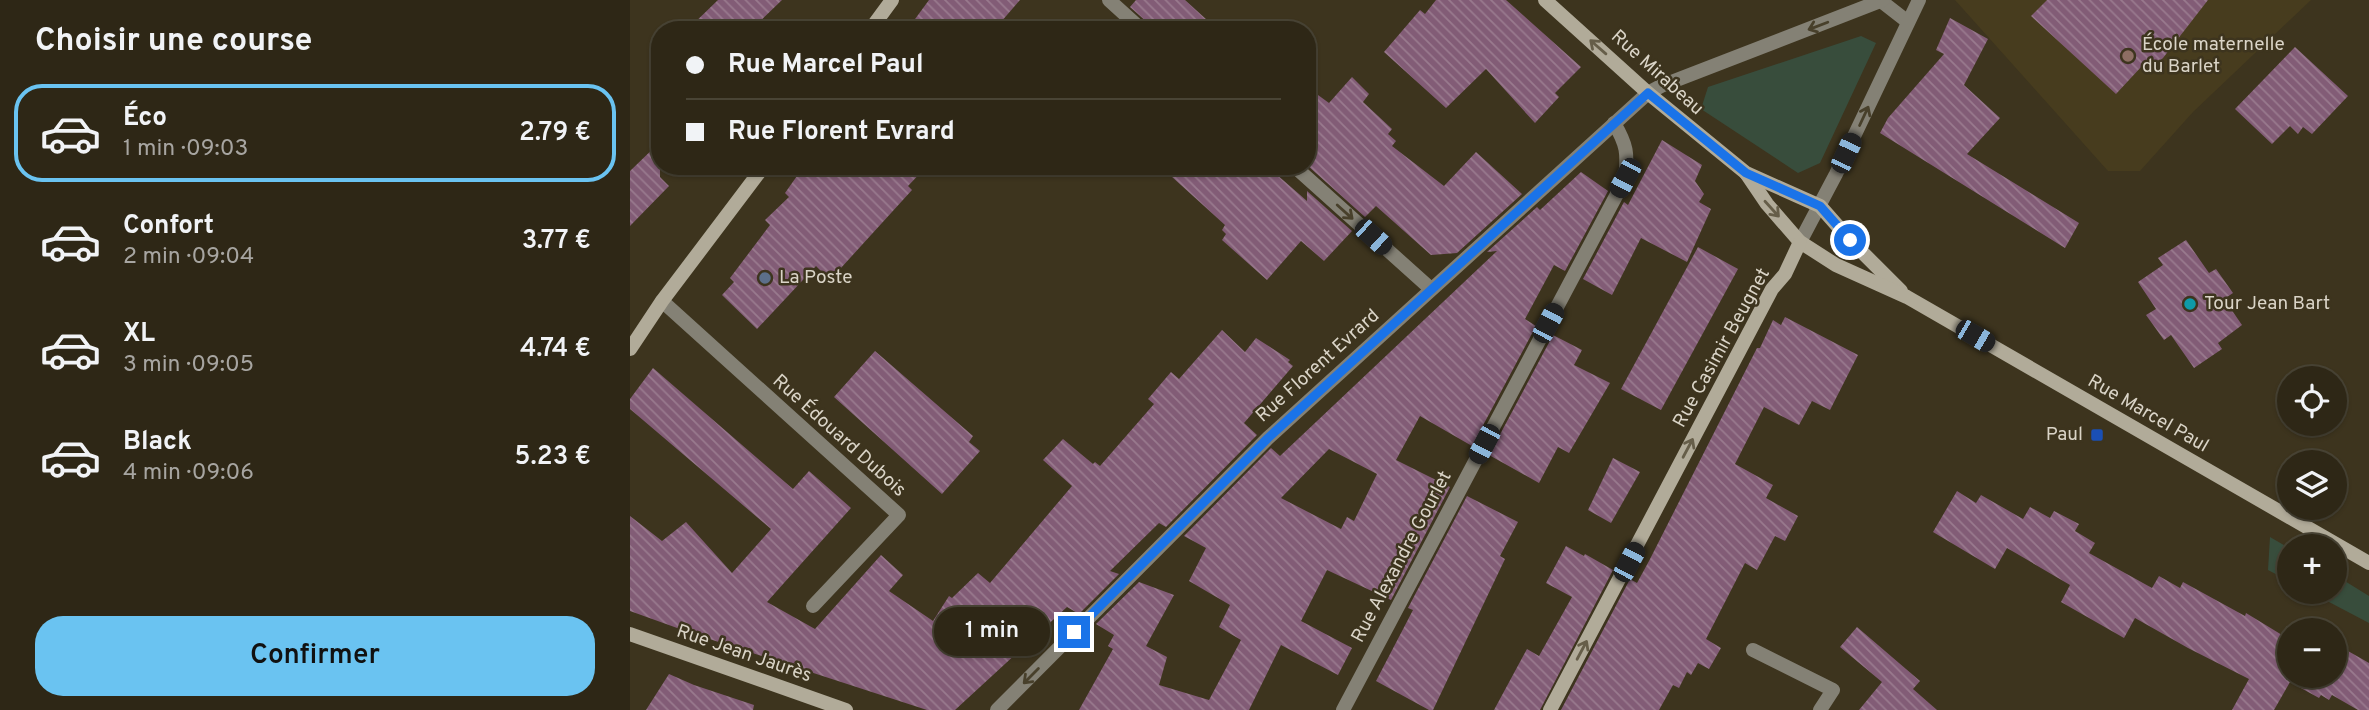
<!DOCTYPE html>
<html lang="fr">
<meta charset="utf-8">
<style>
body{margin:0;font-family:Overpass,sans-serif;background:#362f1f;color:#f1f3f6;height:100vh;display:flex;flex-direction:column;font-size:26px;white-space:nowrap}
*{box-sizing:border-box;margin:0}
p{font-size:23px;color:#a7a5a1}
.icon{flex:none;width:38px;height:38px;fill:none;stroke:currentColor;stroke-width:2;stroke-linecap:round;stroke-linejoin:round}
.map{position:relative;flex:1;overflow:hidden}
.panel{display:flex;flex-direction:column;background:#2e2716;width:630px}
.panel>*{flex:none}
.guide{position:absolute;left:21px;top:21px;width:665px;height:154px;border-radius:28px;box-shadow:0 2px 5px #0004,0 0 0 2px #494435;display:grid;align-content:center;height:154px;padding:0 35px;background:#2e2716}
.controls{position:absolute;left:1647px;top:366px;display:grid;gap:14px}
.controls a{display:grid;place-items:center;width:70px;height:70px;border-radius:50%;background:#2e2716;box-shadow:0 2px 5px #0004,0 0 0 2px #494435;font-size:35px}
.end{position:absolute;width:32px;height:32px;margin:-16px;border:9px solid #1a73e8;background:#fff;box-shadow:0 0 0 4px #fff}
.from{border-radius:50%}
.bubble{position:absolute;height:49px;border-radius:24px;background:#2e2716;box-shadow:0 2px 5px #0004,0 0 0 2px #494435;font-size:23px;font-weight:600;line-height:49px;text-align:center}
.car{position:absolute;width:21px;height:42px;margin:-21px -10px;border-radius:9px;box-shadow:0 0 5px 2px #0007;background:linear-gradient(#222 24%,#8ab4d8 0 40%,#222 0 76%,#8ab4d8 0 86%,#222 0)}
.guide b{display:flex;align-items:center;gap:24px;height:66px;font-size:26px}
.guide b+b{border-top:2px solid #494435}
.guide i{width:18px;height:18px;background:#f1f3f6}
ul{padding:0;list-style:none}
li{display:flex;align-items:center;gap:21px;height:98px;margin:0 14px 10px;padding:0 21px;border:4px solid transparent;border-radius:28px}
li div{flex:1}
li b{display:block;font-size:26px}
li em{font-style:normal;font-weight:600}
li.active{border-color:#6ac3f1}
li>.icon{width:63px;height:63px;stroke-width:1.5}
h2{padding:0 35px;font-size:32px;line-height:84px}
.primary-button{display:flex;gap:14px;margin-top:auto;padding:14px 35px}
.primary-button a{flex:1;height:80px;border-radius:28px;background:#6ac3f1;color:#111;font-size:28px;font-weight:600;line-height:80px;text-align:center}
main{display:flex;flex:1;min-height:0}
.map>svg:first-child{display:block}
</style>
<main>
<section class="panel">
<h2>Choisir une course</h2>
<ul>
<li class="active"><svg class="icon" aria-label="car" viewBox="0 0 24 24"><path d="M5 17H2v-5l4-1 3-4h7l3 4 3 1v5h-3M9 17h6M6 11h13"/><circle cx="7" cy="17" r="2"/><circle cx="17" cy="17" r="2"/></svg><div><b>Éco</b><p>1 min · 09:03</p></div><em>2.79 €</em></li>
<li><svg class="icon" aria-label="car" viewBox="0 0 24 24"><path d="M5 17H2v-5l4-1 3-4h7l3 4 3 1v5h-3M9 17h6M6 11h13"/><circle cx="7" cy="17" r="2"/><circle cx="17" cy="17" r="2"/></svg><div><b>Confort</b><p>2 min · 09:04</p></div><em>3.77 €</em></li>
<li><svg class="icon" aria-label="car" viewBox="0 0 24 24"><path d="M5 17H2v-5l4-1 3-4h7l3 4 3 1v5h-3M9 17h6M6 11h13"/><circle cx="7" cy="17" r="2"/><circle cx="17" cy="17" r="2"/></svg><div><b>XL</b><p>3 min · 09:05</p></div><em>4.74 €</em></li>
<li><svg class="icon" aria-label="car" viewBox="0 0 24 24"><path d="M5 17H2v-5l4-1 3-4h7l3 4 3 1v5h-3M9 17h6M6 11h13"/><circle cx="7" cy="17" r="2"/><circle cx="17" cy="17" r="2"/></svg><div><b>Black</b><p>4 min · 09:06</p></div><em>5.23 €</em></li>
</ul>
<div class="primary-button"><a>Confirmer</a></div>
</section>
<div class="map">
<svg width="1739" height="710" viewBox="0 0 1739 710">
<defs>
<pattern id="building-back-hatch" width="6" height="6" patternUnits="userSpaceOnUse" patternTransform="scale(1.75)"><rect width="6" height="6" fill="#825c76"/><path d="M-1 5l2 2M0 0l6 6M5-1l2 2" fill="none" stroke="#997a8e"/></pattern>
</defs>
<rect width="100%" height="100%" fill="#3d341e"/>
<polygon fill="#473c1e" points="1325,0 1681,0 1563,112 1510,171 1478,171"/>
<g fill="#384d3c">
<polygon points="1231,36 1246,43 1190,163 1168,173 1071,109 1078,87"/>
<polygon points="1640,537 1659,548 1659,581 1638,570"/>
<polygon points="1705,575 1739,596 1739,623 1680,592 1704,592"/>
</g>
<g fill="url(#building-back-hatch)" fill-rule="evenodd">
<polygon points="88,0 152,0 121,30 57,30"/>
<polygon points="299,0 390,0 364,30 277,30"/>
<polygon points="506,0 555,0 588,30 521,30 518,23 500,7"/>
<polygon points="806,0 876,0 951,67 925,93 929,97 905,123 856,69 816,108 754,52 790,10 795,14"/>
<polygon points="1417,0 1578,0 1533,58 1518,72 1512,66 1486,94 1401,16"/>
<polygon points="1320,18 1358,39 1334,85 1370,118 1337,154 1449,223 1435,248 1250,133 1258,118 1314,54 1306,50"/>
<polygon points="1665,47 1718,96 1682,134 1673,127 1668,134 1660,126 1642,144 1605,109"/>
<polygon points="722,77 739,94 733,102 762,129 758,134 766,141 762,146 814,186 846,152 892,194 827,253 801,255 746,206 735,217 677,165 677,108 688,95 699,103"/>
<polygon points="1032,140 1072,165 1065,181 1074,194 1069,202 1081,209 1057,262 1011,238 982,295 953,279 994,202 998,205"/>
<polygon points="30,142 30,177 39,186 0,226 0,171"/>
<polygon points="174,166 297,166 278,186 282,190 200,280 186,266 127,329 92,295 104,282 100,278 140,225 135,220 159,197 155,193"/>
<polygon points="530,166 637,166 677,201 677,191 722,231 694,261 671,241 637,280 592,240 596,234 592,230 595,225"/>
<path d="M951,172L978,191L935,271L924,265L895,319L906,326L842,446L790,416L766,460L820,487L761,600L697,570L671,621L722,648L708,675L651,645L619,710H449L483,649L478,646L484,635L466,624L509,582L544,595L516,646L537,657L529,685L579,700L611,640L589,627L600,605L559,581L576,548L554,536L641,448L650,456L867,251L857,252L907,207L910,210ZM699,449L747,474L724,521L717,517L711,529L651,498Z"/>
<polygon points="1556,240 1579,273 1586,269 1603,293 1594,299 1612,325 1588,343 1592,349 1564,368 1541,335 1534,340 1516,315 1526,309 1508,282 1533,265 1528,258"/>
<polygon points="1068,247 1108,269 1031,410 991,389"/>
<polygon points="1155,317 1228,355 1200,410 1182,401 1169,425 1134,407 1105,464 1143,485 1136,498 1168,516 1155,541 1145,536 1127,570 1115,563 1076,639 1091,648 1079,669 1068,663 1061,675 1057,672 1049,688 1043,685 1029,710 931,710 1000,579 1007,583 1019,561 1127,348 1130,348 1143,320 1151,325"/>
<polygon points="592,330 615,352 626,338 660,360 658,362 663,366 614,423 627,435 536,527 529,523 480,571 489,574 449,614 437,607 325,710 297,710 61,633 0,611 0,516 32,541 56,522 102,573 141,529 0,409 0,399 23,368 163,489 179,471 221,508 137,602 185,629 251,555 273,575 259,591 303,621 319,596 322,598 348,573 360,583 442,486 413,460 433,439 463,464 465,462 470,466 524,404 518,399 541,372 549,379"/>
<polygon points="923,335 952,350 944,365 980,383 939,453 928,447 909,483 859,455"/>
<polygon points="245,351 343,436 339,442 350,451 312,494 204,397"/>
<polygon points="983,458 1010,472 981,523 958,510"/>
<polygon points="1327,491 1346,503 1351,495 1393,519 1400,507 1420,518 1424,511 1449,524 1445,531 1465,543 1459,553 1522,588 1529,576 1550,588 1553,582 1615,616 1616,613 1652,635 1657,626 1663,630 1659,630 1659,676 1704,676 1704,643 1739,663 1739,710 1728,710 1702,695 1699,700 1691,695 1689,698 1660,682 1644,710 1602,710 1619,679 1558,648 1505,618 1494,638 1431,602 1440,585 1377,548 1365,569 1303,532"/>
<polygon points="837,496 888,522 870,556 875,559 803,710 799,710 746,681 783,610 778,608"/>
<polygon points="936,546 954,556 955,554 983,570 910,710 864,710 897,649 909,656 942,597 916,583"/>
<polygon points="1227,627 1290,681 1283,689 1307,710 1229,710 1252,682 1210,647"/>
<polygon points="39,674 64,685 124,705 123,710 16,710"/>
</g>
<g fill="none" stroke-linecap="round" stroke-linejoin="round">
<g stroke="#848175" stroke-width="14">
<polyline points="479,0 512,30"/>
<polyline points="1251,1 1278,22"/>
<polyline points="664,166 801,289"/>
<polyline points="1170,242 1206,174 1289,0"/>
<polyline points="32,301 269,515 183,606"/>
<polyline points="1123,650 1203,690 1190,710"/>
<polyline points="367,710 638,438 1018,93 1031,86 1253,0"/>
<path d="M713,710L995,179C998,153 997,145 984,123"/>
</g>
<g stroke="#b1ab99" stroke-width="14">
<polyline points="915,0 1018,93 1116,173 1190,206 1220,240 1271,291"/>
<polyline points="240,30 262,0"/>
<polyline points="1116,173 1137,204 1170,242 1206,265 1277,297 1739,563"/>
<polyline points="0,349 32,301 134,166"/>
<polyline points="0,634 216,710"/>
<polyline points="920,710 1142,289 1155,274 1170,242"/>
</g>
</g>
<defs><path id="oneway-shaft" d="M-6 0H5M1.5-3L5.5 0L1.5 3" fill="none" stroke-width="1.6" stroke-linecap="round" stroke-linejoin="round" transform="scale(1.75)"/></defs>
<g stroke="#48402b">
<use href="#oneway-shaft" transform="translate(1188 26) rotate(159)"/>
<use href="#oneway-shaft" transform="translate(1234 116) rotate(-65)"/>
<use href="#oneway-shaft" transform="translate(715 212) rotate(42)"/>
<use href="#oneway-shaft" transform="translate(401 676) rotate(135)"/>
</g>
<g stroke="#665e49">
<use href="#oneway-shaft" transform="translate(968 47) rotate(-139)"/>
<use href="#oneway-shaft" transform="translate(1142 209) rotate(48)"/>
<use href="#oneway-shaft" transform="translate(1058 448) rotate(-62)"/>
<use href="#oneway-shaft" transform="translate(952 650) rotate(-62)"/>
</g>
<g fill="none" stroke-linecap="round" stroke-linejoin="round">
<polyline stroke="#1a73e8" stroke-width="9" points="444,632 638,438 1018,93 1116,173 1190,206 1220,240"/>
</g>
<circle fill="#8d6e63" stroke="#3d341e" stroke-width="2.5" cx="1498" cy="56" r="7"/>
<circle fill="#5c6f8a" stroke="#3d341e" stroke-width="2.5" cx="135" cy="278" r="7"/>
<circle fill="#0f9aa8" stroke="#3d341e" stroke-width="2.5" cx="1560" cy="304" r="7"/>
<rect fill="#1a4fb4" stroke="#3d341e" stroke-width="2.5" x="1460" y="428" width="14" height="14" rx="3.5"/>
<g text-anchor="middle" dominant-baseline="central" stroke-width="5" stroke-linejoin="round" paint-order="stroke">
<g font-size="19" fill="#dad4c7" stroke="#3d341e" text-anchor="start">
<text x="1512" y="45">École maternelle<tspan x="1512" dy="22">du Barlet</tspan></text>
<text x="149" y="278">La Poste</text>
<text x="1574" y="304">Tour Jean Bart</text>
<text x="1453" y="435" text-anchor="end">Paul</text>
</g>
<g font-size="19" fill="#dad4c7" stroke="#3d341e">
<text transform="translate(1027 73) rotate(42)">Rue Mirabeau</text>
<text transform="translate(1092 348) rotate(-61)">Rue Casimir Beugnet</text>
<text transform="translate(688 366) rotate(-42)">Rue Florent Evrard</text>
<text transform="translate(1518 414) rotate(30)">Rue Marcel Paul</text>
<text transform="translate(209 436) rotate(42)">Rue Édouard Dubois</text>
<text transform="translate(772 557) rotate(-62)">Rue Alexandre Gourlet</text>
<text transform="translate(114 654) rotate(19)">Rue Jean Jaurès</text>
</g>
</g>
</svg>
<div class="controls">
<a><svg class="icon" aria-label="locate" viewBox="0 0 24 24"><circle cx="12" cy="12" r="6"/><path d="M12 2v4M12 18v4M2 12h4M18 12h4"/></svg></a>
<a><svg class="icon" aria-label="layers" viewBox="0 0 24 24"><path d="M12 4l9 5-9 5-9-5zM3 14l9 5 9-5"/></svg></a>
<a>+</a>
<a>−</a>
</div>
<i class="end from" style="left:1220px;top:240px"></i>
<i class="end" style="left:444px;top:632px"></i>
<div class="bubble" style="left:304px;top:607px;width:116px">1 min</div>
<i class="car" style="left:1216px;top:153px;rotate:25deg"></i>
<i class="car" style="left:995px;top:178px;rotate:208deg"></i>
<i class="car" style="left:743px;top:237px;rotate:132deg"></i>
<i class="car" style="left:918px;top:323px;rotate:28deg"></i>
<i class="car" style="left:1345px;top:336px;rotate:120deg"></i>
<i class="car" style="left:854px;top:444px;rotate:208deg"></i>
<i class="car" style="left:999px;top:562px;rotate:28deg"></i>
<div class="guide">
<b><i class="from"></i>Rue Marcel Paul</b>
<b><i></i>Rue Florent Evrard</b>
</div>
</div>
</main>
